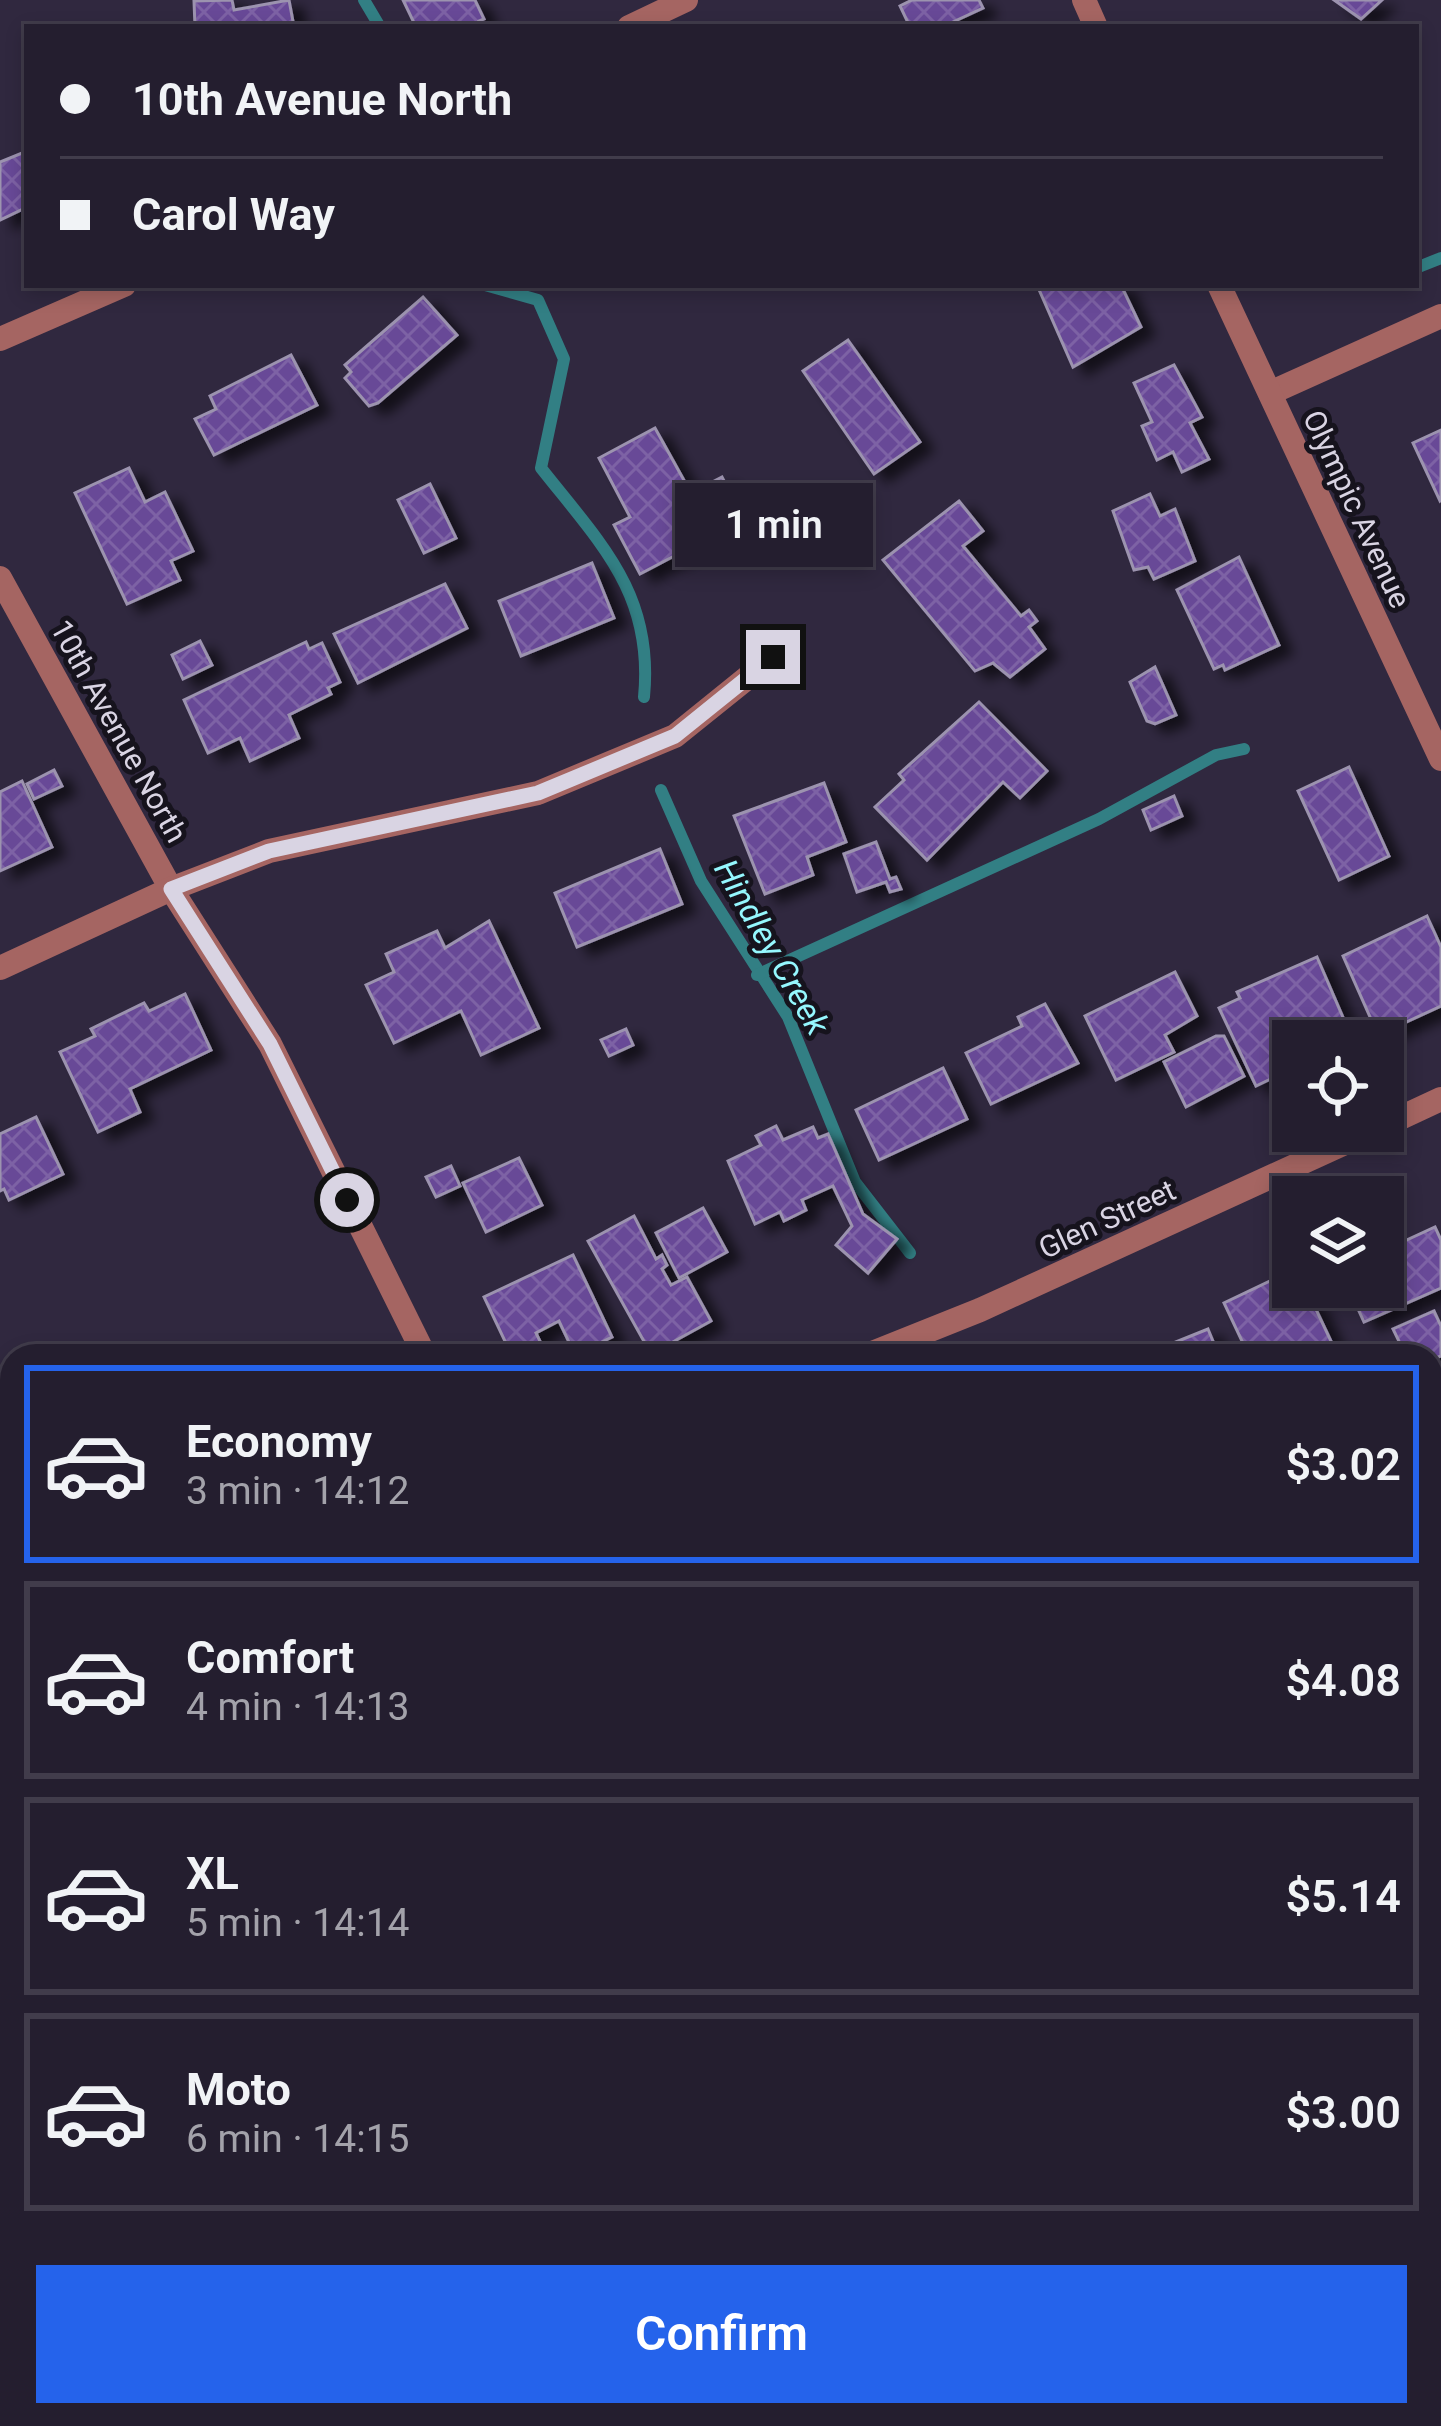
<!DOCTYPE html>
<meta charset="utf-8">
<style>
body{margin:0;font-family:Roboto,sans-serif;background:#2c2737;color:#f1f3f6;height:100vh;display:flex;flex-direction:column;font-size:45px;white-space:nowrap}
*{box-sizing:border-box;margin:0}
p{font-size:39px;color:#a3a2aa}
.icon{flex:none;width:66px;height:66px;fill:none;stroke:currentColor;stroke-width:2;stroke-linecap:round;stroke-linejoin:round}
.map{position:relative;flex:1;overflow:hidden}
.sheet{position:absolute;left:0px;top:1344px;width:1443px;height:1083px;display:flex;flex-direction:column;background:#241e2f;border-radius:36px 36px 0 0;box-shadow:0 6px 18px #0003,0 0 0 3px #413c4b}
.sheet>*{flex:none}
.banner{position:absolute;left:24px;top:24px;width:1395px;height:264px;border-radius:0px;box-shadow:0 6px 18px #0003,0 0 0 3px #413c4b;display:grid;align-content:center;height:264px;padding:0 36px;background:#241e2f}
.buttons{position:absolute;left:1272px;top:1020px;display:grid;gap:24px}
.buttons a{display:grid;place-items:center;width:132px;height:132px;border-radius:0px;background:#241e2f;box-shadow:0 6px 18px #0003,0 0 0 3px #413c4b;font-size:60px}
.end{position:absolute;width:54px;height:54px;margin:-27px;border:15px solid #d9d4e3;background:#111;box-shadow:0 0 0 6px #111}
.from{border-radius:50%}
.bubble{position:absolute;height:84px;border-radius:0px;background:#241e2f;box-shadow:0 6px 18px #0003,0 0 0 3px #413c4b;font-size:39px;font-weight:600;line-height:84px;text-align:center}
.banner b{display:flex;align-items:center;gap:42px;height:114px;font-size:45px}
.banner b+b{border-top:3px solid #413c4b}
.banner i{width:30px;height:30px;background:#f1f3f6}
ul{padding:21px 0 0;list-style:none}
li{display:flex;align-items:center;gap:36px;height:198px;margin:0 24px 18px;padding:0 12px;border:6px solid #413c4b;border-radius:0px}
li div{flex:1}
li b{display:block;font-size:45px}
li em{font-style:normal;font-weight:600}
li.active{border-color:#2563eb}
li>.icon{width:108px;height:108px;stroke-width:1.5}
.action{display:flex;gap:24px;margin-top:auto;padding:24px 36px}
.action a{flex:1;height:138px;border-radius:0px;background:#2563eb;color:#fff;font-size:48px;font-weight:600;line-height:138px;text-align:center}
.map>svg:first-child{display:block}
</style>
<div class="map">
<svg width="1441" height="2426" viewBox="0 0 1441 2426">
<defs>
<pattern id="building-cross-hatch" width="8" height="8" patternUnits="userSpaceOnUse" patternTransform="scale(3)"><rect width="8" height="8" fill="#684997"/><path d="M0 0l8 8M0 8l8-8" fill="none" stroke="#7d62a5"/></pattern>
<filter id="shadow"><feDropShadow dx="13" dy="8" stdDeviation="6" flood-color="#0009"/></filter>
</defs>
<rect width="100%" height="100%" fill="#30283f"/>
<polygon fill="#465117" points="1441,2324 1441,2426 1322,2426 1318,2415 1431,2415 1431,2328"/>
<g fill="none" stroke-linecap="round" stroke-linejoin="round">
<g stroke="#327f84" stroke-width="12">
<polyline points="364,0 380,27"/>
<polyline points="1416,268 1441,258"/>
<path d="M485,285L538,300L564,359L541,468C601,544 654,594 644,697"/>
<polyline points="661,790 701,881 788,1017 855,1182 910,1253"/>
<polyline points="757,975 1099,819 1216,755 1244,749"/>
</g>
</g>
<g fill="url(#building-cross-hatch)" stroke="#9c93af" stroke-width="3" filter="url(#shadow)">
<polygon points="232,0 234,10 289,0 294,27 195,27 194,1"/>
<polygon points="403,0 475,0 484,19 479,21 482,27 416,27"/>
<polygon points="912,0 979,0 983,8 942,27 910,27 900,6"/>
<polygon points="1334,0 1382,0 1361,19"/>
<polygon points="27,151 27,207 0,220 0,162"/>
<polygon points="1037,285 1121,285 1141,327 1073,367"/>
<polygon points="423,297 457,335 378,403 369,406 345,378 351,372 345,365"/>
<polygon points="848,340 920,442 874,474 803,371"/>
<polygon points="291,355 317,405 214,455 195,419 216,409 210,396"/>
<polygon points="1174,365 1202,417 1190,423 1209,459 1182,472 1173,452 1157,460 1142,426 1152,422 1134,383"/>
<polygon points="655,428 691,493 722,477 744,519 640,574 614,525 630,517 599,458"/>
<polygon points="1441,430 1441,500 1440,501 1413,443"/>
<polygon points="129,468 145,502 165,492 193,551 171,561 180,580 127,604 75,493"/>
<polygon points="430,484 456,538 424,553 398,500"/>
<polygon points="1150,494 1160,516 1175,509 1195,561 1154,579 1148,567 1134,570 1113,511"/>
<polygon points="959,501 983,531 963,546 1021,616 1029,610 1037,621 1029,627 1045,649 1010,677 993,663 975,671 883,560"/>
<polygon points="1239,557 1279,645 1225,670 1223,665 1214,669 1177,590"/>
<polygon points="592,563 614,618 521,656 499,601"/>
<polygon points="445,584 467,628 358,683 334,634"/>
<polygon points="200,641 212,665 183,679 172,655"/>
<polygon points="306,642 309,649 322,643 340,682 328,688 331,694 289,715 299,738 250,761 240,738 208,753 184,700"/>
<polygon points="1155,667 1176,715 1155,724 1147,721 1130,682"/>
<polygon points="979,702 1047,771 1020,798 1003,782 927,860 875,807 904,780 899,774"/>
<polygon points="1349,767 1389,856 1339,880 1298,791"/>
<polygon points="54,770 62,786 34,799 27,784"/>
<polygon points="22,781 52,847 0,871 0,792"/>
<polygon points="824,783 846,842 807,857 813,875 765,894 734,816"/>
<polygon points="1174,796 1182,816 1151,830 1143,810"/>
<polygon points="876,842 890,879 896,877 901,889 890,892 886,882 857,892 844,854"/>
<polygon points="660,849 682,904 577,947 555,893"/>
<polygon points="1427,916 1441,947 1441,1006 1378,1035 1343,956"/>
<polygon points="489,921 539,1028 481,1055 461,1011 394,1043 366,985 394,972 386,954 437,931 445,948"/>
<polygon points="1317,957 1348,1029 1328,1041 1293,1041 1293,1068 1256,1086 1219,1008 1240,998 1237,992"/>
<polygon points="1175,972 1197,1016 1165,1035 1174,1052 1116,1080 1085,1016"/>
<polygon points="185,994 211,1050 130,1089 140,1112 98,1132 60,1052 95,1036 91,1029 144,1003 149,1011"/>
<polygon points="1045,1004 1078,1063 991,1104 966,1053 1022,1026 1018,1017"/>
<polygon points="626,1029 633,1045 609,1056 601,1040"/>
<polygon points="1216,1036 1224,1036 1244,1076 1186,1107 1164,1062"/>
<polygon points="943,1068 967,1119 879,1160 856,1110"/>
<polygon points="36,1117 63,1174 9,1200 4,1189 0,1191 0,1134"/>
<polygon points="776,1126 783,1140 813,1127 818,1138 828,1134 863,1214 897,1239 868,1273 836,1245 852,1226 833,1186 802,1200 806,1210 784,1221 780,1212 755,1224 728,1161 761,1145 756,1136"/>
<polygon points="519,1158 542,1205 486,1232 463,1183"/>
<polygon points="451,1166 460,1186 436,1197 426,1177"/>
<polygon points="703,1208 727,1252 679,1278 656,1233"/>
<polygon points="634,1216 656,1259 662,1255 667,1265 662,1269 671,1285 687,1277 711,1321 651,1354 588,1241"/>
<polygon points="1435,1227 1441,1240 1441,1288 1364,1322 1348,1287 1383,1287 1383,1251"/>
<polygon points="573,1255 612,1337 575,1355 559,1321 536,1333 547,1356 512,1356 484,1297"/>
<polygon points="1291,1271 1293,1287 1299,1287 1308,1305 1313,1303 1337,1354 1357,1344 1362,1356 1328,1356 1326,1351 1249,1356 1224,1303"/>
<polygon points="1434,1311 1441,1326 1441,1356 1431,1360 1406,1356 1393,1329"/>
<polygon points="1208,1329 1219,1356 1141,1356"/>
<polygon points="353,1344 359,1356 328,1356"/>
<polygon points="12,1442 12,1608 0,1582 0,1448"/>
<polygon points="1441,1530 1441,1593 1431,1598 1431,1535"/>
<polygon points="1441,1821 1441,1929 1431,1934 1431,1826"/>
<polygon points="1431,2084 1441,2120 1441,2209 1435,2212 1441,2223 1431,2228"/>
<polygon points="8,2156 12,2164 12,2241 0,2215 0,2159"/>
<polygon points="174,2415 234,2415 239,2426 151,2426"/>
<polygon points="257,2415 358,2415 364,2426 262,2426"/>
<polygon points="807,2415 812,2426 782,2426 806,2415"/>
<polygon points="1006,2415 1043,2415 1019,2426 1012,2426"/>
</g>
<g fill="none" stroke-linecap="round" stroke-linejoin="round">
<g stroke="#a56562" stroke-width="24">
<polyline points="629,27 686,0"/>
<polyline points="0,339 124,285"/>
<polyline points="1270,393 1441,316"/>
<polyline points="0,578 171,889 270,1044 425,1356"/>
<polyline points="0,968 171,889 269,851 538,793 675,736 773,657"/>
<polyline points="1383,1126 1441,1099"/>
<polyline points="865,1356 980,1310 1371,1131"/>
<polyline points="1431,1722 1441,1717"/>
<polyline points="0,1725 12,1720"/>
<polyline points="1431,2328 1441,2324"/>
<polyline points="0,2396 12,2390"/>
<polyline points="909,2415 914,2426"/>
<polyline points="1223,2426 1246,2415"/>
</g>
<g stroke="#a56562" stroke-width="24">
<polyline points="1084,0 1096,27"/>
<polyline points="1219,285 1441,759"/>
</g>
</g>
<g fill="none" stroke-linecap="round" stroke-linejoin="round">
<polyline stroke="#d9d4e3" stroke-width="15" points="347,1200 270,1044 171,889 269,851 538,793 675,736 773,657"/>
</g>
<g text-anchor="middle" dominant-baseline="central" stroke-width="10" stroke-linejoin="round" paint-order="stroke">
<g font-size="30" fill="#d9d4e3" stroke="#16131d">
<text transform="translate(1357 509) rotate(65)">Olympic Avenue</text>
<text transform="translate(119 731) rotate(61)">10th Avenue North</text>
<text transform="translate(1107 1219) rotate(-25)">Glen Street</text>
</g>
<g font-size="33" font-style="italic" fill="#95f7fe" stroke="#16131d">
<text transform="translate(772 947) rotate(60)">Hindley Creek</text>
</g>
</g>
</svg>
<div class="buttons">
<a><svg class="icon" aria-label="locate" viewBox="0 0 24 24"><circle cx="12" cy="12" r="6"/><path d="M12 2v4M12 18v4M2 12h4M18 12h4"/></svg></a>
<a><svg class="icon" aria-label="layers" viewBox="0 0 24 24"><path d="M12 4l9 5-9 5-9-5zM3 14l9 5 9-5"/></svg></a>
</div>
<i class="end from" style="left:347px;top:1200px"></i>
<i class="end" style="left:773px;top:657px"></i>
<div class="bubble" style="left:675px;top:483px;width:198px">1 min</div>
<div class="banner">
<b><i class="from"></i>10th Avenue North</b>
<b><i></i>Carol Way</b>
</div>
<section class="sheet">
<ul>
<li class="active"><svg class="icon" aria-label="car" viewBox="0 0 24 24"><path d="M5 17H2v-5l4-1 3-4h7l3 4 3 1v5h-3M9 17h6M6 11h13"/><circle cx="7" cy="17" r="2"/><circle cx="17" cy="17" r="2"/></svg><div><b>Economy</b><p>3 min · 14:12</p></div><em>$3.02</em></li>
<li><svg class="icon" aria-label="car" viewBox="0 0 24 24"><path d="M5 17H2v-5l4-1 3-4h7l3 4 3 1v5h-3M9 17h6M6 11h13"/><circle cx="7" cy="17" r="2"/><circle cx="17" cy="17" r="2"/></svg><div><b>Comfort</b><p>4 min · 14:13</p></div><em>$4.08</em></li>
<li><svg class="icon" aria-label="car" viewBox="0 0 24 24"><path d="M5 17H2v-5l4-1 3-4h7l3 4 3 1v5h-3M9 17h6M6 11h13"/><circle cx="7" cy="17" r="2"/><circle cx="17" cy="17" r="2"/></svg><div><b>XL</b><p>5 min · 14:14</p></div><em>$5.14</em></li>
<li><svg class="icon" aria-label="car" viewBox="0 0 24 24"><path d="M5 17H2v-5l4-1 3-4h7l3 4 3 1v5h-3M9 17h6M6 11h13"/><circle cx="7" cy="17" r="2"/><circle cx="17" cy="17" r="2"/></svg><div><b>Moto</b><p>6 min · 14:15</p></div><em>$3.00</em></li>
</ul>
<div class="action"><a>Confirm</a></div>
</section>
</div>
